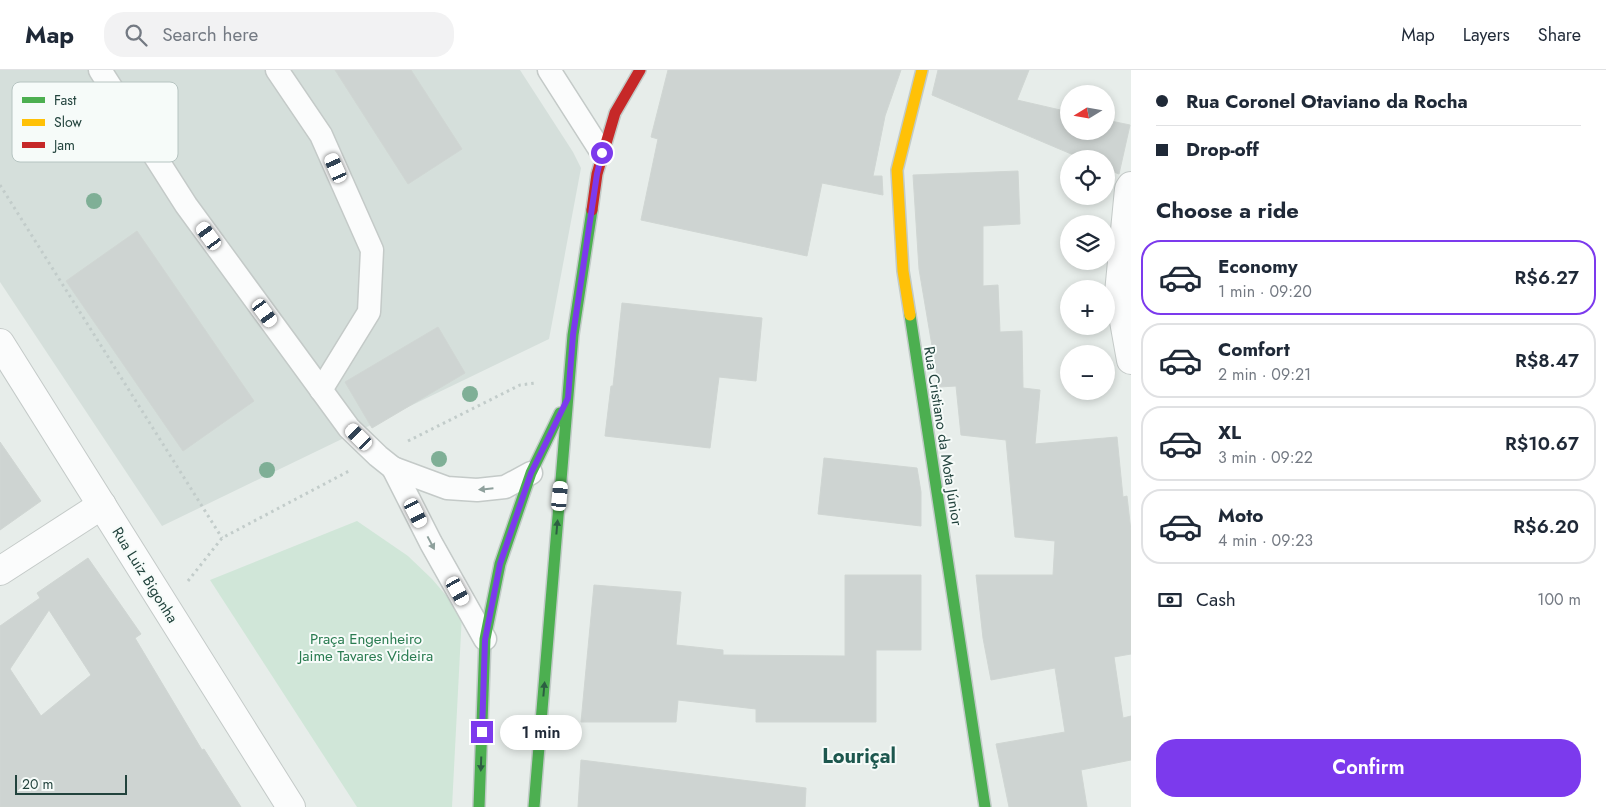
<!DOCTYPE html>
<meta charset="utf-8">
<style>
body{margin:0;font-family:Jost,sans-serif;background:#f2f2f3;color:#1f2937;height:100vh;display:flex;flex-direction:column;font-size:19px;white-space:nowrap}
*{box-sizing:border-box;margin:0}
p{font-size:16px;color:#747a83}
.icon{flex:none;width:28px;height:28px;fill:none;stroke:currentColor;stroke-width:2;stroke-linecap:round;stroke-linejoin:round}
.map{position:relative;flex:1;overflow:hidden}
.sheet{display:flex;flex-direction:column;background:#fff;width:475px}
.sheet>*{flex:none}
.hud{display:grid;align-content:center;height:110px;padding:0 25px;background:#fff}
.needle{width:32px;rotate:259deg}
.tools{position:absolute;left:1060px;top:15px;display:grid;gap:10px}
.tools a{display:grid;place-items:center;width:55px;height:55px;border-radius:50%;background:#fff;box-shadow:0 2px 8px #0003;font-size:25px}
.scale{position:absolute;left:15px;bottom:12px;width:112px;box-sizing:border-box;padding-left:5px;border:2px solid #22433d;border-top:0;font-size:14px;line-height:18px;white-space:nowrap;color:#22433d;-webkit-text-stroke:4px #f6fbf9;paint-order:stroke}
.end{position:absolute;width:22px;height:22px;margin:-11px;border:6px solid #7c3aed;background:#fff;box-shadow:0 0 0 2px #fff}
.from{border-radius:50%}
.bubble{position:absolute;height:35px;border-radius:18px;background:#fff;box-shadow:0 2px 8px #0003;font-size:16px;font-weight:600;line-height:35px;text-align:center}
.car{position:absolute;width:15px;height:30px;margin:-15px -8px;border-radius:6px;box-shadow:0 0 4px 1px #0007;background:linear-gradient(#fff 24%,#345 0 40%,#fff 0 76%,#345 0 86%,#fff 0)}
.hud b{display:flex;align-items:center;gap:18px;height:48px;font-size:19px}
.hud b+b{border-top:1px solid #e0e1e3}
.hud i{width:12px;height:12px;background:#1f2937}
ul{padding:0;list-style:none}
li{display:flex;align-items:center;gap:15px;height:75px;margin:0 10px 8px;padding:0 15px;border:2px solid #e0e1e3;border-radius:20px}
li div{flex:1}
li b{display:block;font-size:19px}
li em{font-style:normal;font-weight:600}
li.active{border-color:#7c3aed}
li>.icon{width:45px;height:45px;stroke-width:1.5}
h2{padding:0 25px;font-size:22px;line-height:60px}
.pay{display:flex;align-items:center;gap:12px;height:55px;padding:0 25px;font-size:19px}
.pay p{margin-inline-start:auto}
.cta{display:flex;gap:10px;margin-top:auto;padding:10px 25px}
.cta a{flex:1;height:58px;border-radius:20px;background:#7c3aed;color:#fff;font-size:20px;font-weight:600;line-height:58px;text-align:center}
header{display:flex;align-items:center;gap:30px;box-sizing:border-box;height:70px;padding:0 25px;background:#fff;border-bottom:1px solid #e0e1e3}
header strong{font-size:24px}
nav{display:flex;gap:28px;margin-inline-start:auto;font-size:18px}
.search{width:350px;height:45px;background:#f2f2f3;display:flex;align-items:center;gap:12px;box-sizing:border-box;padding:0 18px;border-radius:20px;color:#747a83;font-size:19px}
main{display:flex;flex:1;min-height:0}
.map>svg:first-child{display:block}
</style>
<header>
<strong>Map</strong>
<div class="search"><svg class="icon" aria-label="search" viewBox="0 0 24 24"><circle cx="10" cy="10" r="6"/><path d="M15 15l6 6"/></svg>Search here</div>
<nav><a>Map</a><a>Layers</a><a>Share</a></nav>
</header>
<main>
<div class="map">
<svg width="1131" height="737" viewBox="0 0 1131 737">
<rect width="100%" height="100%" fill="#e7edea"/>
<polygon fill="#d5dfdb" points="0,0 520,0 573,82 581,98 549,269 162,456 0,212"/>
<polygon fill="#d0e6d8" points="357,451 408,486 432,509 462,544 452,737 357,737 210,510"/>
<g fill="#ced4d2" stroke="#d0d6d3" fill-rule="evenodd">
<polygon points="335,0 411,0 462,79 408,114"/>
<polygon points="668,0 901,0 885,46 873,106 882,106 883,125 822,113 807,186 641,150 658,69 651,67"/>
<polygon points="938,0 1029,0 1017,30 1069,42 1069,61 1106,61 1106,50 1130,55 1119,104 1106,99 1106,89 1083,89 932,25"/>
<polygon points="1018,101 1020,154 983,156 983,216 998,215 1000,262 1022,261 1023,318 1040,320 1035,374 1117,367 1123,427 1127,426 1131,461 1131,584 1114,587 1123,648 1131,646 1131,690 1081,700 1087,737 1009,737 996,674 1065,662 1055,598 991,610 983,568 976,505 1053,505 1055,471 1015,467 1006,370 961,365 956,316 939,317 919,199 913,105"/>
<polygon points="137,161 254,331 183,381 66,211"/>
<polygon points="622,233 762,248 756,311 719,307 710,378 605,366 611,316 613,316"/>
<polygon points="438,257 465,303 372,358 345,312"/>
<polygon points="0,372 41,431 0,460"/>
<polygon points="824,388 917,398 921,422 921,456 818,444"/>
<path d="M88,488L141,564L135,568L202,680L204,679L241,737H0V556L40,528L37,523ZM49,540L91,605L41,646L10,599Z"/>
<polygon points="845,505 921,505 921,580 876,580 876,652 756,652 756,639 678,630 676,652 581,652 594,515 681,522 676,575 723,580 723,585 845,586"/>
<polygon points="581,690 806,718 805,737 578,737"/>
</g>
<g fill="none" stroke-linecap="round" stroke-linejoin="round">
<defs>
<g id="lane">
<polyline points="100,0 186,135 349,358 378,386 393,398 447,418 477,420 505,417 531,403"/>
<polyline points="277,0 321,65 372,180 369,242 321,320"/>
<polyline points="549,0 602,83"/>
<polyline points="393,398 431,473 485,569"/>
</g>
<g id="street">
<polyline points="1131,116 1129,119 1119,223 1131,290"/>
<polyline points="0,273 291,737"/>
<polyline points="0,501 102,435"/>
</g>
<g id="fast">
<polyline points="910,245 985,737"/>
<polyline points="479,737 485,569 500,494 531,403 560,343"/>
<polyline points="534,737 573,265 592,140"/>
</g>
<polyline id="slow" points="910,245 903,201 897,100 922,0"/>
<polyline id="jam" points="592,140 597,104 615,43 640,0"/>
</defs>
<use href="#lane" stroke="#c4cac8" stroke-width="25"/>
<use href="#street" stroke="#c4cac8" stroke-width="30"/>
<use href="#fast" stroke="#c2cbc8" stroke-width="14"/>
<use href="#slow" stroke="#c2cbc8" stroke-width="14"/>
<use href="#jam" stroke="#c2cbc8" stroke-width="14"/>
<g stroke="#c2ccca" stroke-width="3" stroke-dasharray="2.5 4" stroke-linecap="butt">
<polyline points="0,115 222,468"/>
<polyline points="408,371 520,315 536,313"/>
<polyline points="188,511 222,468 349,401"/>
</g>
<use href="#lane" stroke="#fbfcfc" stroke-width="22"/>
<use href="#street" stroke="#fbfcfc" stroke-width="28"/>
<use href="#fast" stroke="#4caf50" stroke-width="11"/>
<use href="#slow" stroke="#ffc107" stroke-width="11"/>
<use href="#jam" stroke="#c62828" stroke-width="11"/>
</g>
<g fill="#7faf96">
<circle cx="94" cy="131" r="8"/>
<circle cx="470" cy="324" r="8"/>
<circle cx="439" cy="389" r="8"/>
<circle cx="267" cy="400" r="8"/>
</g>
<defs><path id="oneway-solid" d="M-6-.8H1V-3.2L6.5 0L1 3.2V.8H-6Z" transform="scale(1.25)"/></defs>
<g fill="#8ea09c">
<use href="#oneway-solid" transform="translate(486 419) rotate(174)"/>
<use href="#oneway-solid" transform="translate(431 473) rotate(62)"/>
</g>
<g fill="#2c5e42">
<use href="#oneway-solid" transform="translate(557 457) rotate(-85)"/>
<use href="#oneway-solid" transform="translate(544 619) rotate(-85)"/>
<use href="#oneway-solid" transform="translate(481 694) rotate(92)"/>
</g>
<g fill="none" stroke-linecap="round" stroke-linejoin="round">
<polyline stroke="#7c3aed" stroke-width="6" points="482,662 485,570 500,494 531,403 568,328 573,265 597,104 602,83"/>
</g>
<g text-anchor="middle" dominant-baseline="central" stroke-width="4" stroke-linejoin="round" paint-order="stroke">
<g font-size="15" fill="#22433d" stroke="#f6fbf9">
<text transform="translate(943 366) rotate(81)">Rua Cristiano da Mota Júnior</text>
<text transform="translate(145 505) rotate(58)">Rua Luiz Bigonha</text>
</g>
<g font-size="15" fill="#2a7c51" stroke="#f6fbf9">
<text x="366" y="569">Praça Engenheiro<tspan x="366" dy="17">Jaime Tavares Videira</tspan></text>
</g>
<g font-size="20" font-weight="bold" fill="#1d574e" stroke="#f6fbf9">
<text x="859" y="686">Louriçal</text>
</g>
</g>
<rect x="12" y="12" width="166" height="80" rx="8" fill="#f6fbf9" stroke="#b6c4c1" stroke-width="1"/>
<rect x="22" y="27" width="23" height="6" fill="#4caf50"/>
<rect x="22" y="49" width="23" height="7" fill="#ffc107"/>
<rect x="22" y="72" width="23" height="6" fill="#c62828"/>
<g font-size="14" fill="#22433d">
<text x="54" y="35">Fast</text>
<text x="54" y="57">Slow</text>
<text x="54" y="80">Jam</text>
</g>
</svg>
<div class="tools">
<a><svg class="needle" viewBox="-14 -14 28 28"><path d="M0-13l5 13h-10z" fill="#e53935"/><path d="M0 13l5-13h-10z" fill="#747a83"/></svg></a>
<a><svg class="icon" aria-label="locate" viewBox="0 0 24 24"><circle cx="12" cy="12" r="6"/><path d="M12 2v4M12 18v4M2 12h4M18 12h4"/></svg></a>
<a><svg class="icon" aria-label="layers" viewBox="0 0 24 24"><path d="M12 4l9 5-9 5-9-5zM3 14l9 5 9-5"/></svg></a>
<a>+</a>
<a>−</a>
</div>
<div class="scale">20 m</div>
<i class="end from" style="left:602px;top:83px"></i>
<i class="end" style="left:482px;top:662px"></i>
<div class="bubble" style="left:500px;top:645px;width:82px">1 min</div>
<i class="car" style="left:336px;top:98px;rotate:336deg"></i>
<i class="car" style="left:209px;top:166px;rotate:324deg"></i>
<i class="car" style="left:265px;top:243px;rotate:144deg"></i>
<i class="car" style="left:359px;top:367px;rotate:315deg"></i>
<i class="car" style="left:560px;top:426px;rotate:5deg"></i>
<i class="car" style="left:416px;top:443px;rotate:153deg"></i>
<i class="car" style="left:458px;top:521px;rotate:151deg"></i>
</div>
<section class="sheet">
<div class="hud">
<b><i class="from"></i>Rua Coronel Otaviano da Rocha</b>
<b><i></i>Drop-off</b>
</div>
<h2>Choose a ride</h2>
<ul>
<li class="active"><svg class="icon" aria-label="car" viewBox="0 0 24 24"><path d="M5 17H2v-5l4-1 3-4h7l3 4 3 1v5h-3M9 17h6M6 11h13"/><circle cx="7" cy="17" r="2"/><circle cx="17" cy="17" r="2"/></svg><div><b>Economy</b><p>1 min · 09:20</p></div><em>R$6.27</em></li>
<li><svg class="icon" aria-label="car" viewBox="0 0 24 24"><path d="M5 17H2v-5l4-1 3-4h7l3 4 3 1v5h-3M9 17h6M6 11h13"/><circle cx="7" cy="17" r="2"/><circle cx="17" cy="17" r="2"/></svg><div><b>Comfort</b><p>2 min · 09:21</p></div><em>R$8.47</em></li>
<li><svg class="icon" aria-label="car" viewBox="0 0 24 24"><path d="M5 17H2v-5l4-1 3-4h7l3 4 3 1v5h-3M9 17h6M6 11h13"/><circle cx="7" cy="17" r="2"/><circle cx="17" cy="17" r="2"/></svg><div><b>XL</b><p>3 min · 09:22</p></div><em>R$10.67</em></li>
<li><svg class="icon" aria-label="car" viewBox="0 0 24 24"><path d="M5 17H2v-5l4-1 3-4h7l3 4 3 1v5h-3M9 17h6M6 11h13"/><circle cx="7" cy="17" r="2"/><circle cx="17" cy="17" r="2"/></svg><div><b>Moto</b><p>4 min · 09:23</p></div><em>R$6.20</em></li>
</ul>
<div class="pay"><svg class="icon" aria-label="cash" viewBox="0 0 24 24"><path d="M3 7h18v10H3z"/><circle cx="12" cy="12" r="2"/></svg>Cash<p>100 m</p></div>
<div class="cta"><a>Confirm</a></div>
</section>
</main>
